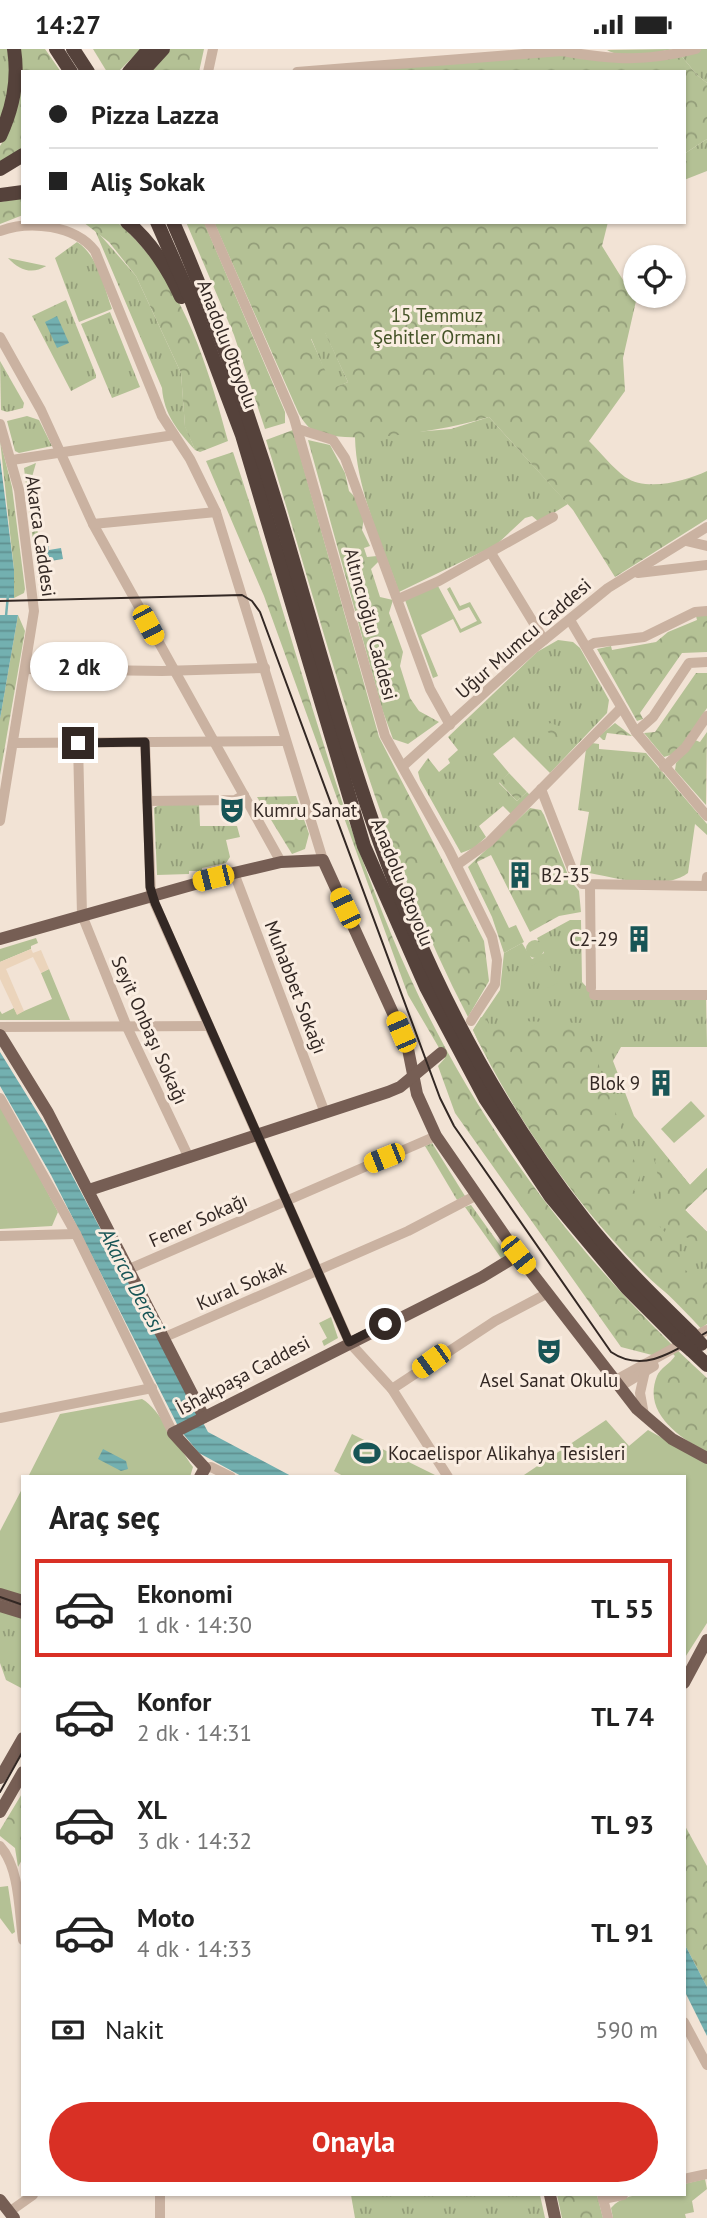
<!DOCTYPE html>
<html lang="tr">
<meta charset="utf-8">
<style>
body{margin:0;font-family:"PT Sans",sans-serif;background:#f2f2f2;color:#222;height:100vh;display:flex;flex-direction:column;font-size:26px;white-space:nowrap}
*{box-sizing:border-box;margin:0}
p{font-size:23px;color:#767676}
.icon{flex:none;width:38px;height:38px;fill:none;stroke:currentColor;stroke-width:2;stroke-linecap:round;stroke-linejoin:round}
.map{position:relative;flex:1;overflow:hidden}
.details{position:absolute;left:21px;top:1426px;width:665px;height:721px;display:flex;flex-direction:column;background:#fff;border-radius:0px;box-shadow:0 2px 5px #0004}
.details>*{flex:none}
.guide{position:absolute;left:21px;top:21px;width:665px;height:154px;border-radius:0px;box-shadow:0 2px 5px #0004;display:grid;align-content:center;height:154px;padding:0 28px;background:#fff}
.tools{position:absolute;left:623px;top:196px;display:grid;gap:14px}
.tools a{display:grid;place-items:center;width:63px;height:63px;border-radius:50%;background:#fff;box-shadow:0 2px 5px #0004;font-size:35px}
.end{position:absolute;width:32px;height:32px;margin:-16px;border:9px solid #332824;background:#fff;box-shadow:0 0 0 4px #fff}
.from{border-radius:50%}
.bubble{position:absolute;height:49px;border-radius:24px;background:#fff;box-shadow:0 2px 5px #0004;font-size:23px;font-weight:800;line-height:49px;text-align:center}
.car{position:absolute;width:21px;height:42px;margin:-21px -10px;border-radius:9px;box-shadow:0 0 5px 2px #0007;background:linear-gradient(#f5c518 24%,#345 0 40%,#f5c518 0 76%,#345 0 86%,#f5c518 0)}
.guide b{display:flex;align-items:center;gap:24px;height:66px;font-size:26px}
.guide b+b{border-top:2px solid #e0e0e0}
.guide i{width:18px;height:18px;background:#222}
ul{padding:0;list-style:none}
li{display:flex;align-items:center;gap:21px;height:98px;margin:0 14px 10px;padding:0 14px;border:4px solid transparent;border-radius:0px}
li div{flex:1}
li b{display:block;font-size:26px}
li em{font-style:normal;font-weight:800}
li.selected{border-color:#d93025}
li>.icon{width:63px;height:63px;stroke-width:1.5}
h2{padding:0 28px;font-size:32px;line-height:84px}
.pay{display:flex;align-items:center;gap:18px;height:77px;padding:0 28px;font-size:26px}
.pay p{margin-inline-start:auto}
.action{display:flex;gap:14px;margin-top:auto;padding:14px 28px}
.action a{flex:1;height:80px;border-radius:42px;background:#d93025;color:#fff;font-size:28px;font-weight:800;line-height:80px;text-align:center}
.status{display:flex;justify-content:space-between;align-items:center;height:49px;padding:0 35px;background:#fff;direction:ltr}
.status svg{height:19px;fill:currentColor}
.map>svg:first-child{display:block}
</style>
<div class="status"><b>14:27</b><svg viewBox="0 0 49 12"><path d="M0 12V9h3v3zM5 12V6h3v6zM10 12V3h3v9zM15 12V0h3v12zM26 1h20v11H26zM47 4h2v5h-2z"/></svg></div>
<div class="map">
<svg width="707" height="2169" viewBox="0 0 707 2169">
<defs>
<pattern id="grass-tufts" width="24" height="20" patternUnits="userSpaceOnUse" patternTransform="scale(1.75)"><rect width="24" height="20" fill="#b4c195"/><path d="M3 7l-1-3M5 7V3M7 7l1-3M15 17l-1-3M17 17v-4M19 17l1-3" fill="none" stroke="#939d79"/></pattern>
<pattern id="forest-crowns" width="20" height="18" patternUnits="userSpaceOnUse" patternTransform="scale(1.75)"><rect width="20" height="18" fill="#b4c195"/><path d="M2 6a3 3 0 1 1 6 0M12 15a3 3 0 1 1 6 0" fill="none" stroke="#939d79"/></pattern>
<pattern id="water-rules" width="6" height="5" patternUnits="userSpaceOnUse" patternTransform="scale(1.75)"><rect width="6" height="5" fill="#73b0b0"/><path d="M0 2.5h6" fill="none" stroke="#5f8f8f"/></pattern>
</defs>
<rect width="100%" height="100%" fill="#f2e3d5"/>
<g fill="url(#grass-tufts)">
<path d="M0,0H9C14,24 6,51 0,75Z"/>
<path d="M673,0C653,4 626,12 607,1Z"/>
<polygon points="696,0 707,0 707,34 697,26 679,4"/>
<polygon points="707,90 707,122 684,131 684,105"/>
<path d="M94,179L136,227L181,324L185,377L195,401C178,382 164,366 162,339Z"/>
<path d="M77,193C98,206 104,238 112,260L79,273L55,209Z"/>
<path d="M8,209L46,217C32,226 19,221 8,209Z"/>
<polygon points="66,251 96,326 96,329 71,342 32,267"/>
<polygon points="110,263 140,338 112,349 81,275"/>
<polygon points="325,283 348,333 332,340 311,289"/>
<polygon points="0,312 24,354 23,359 7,363 1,361"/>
<polygon points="27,367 39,371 52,397 19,404 15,402 7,372"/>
<path d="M489,368L568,455L539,473L532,467L525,469L496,496L399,543C382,494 356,440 355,388L451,380Z"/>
<polygon points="0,391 12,438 25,540 24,544 14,549 14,521"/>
<polygon points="36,414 32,428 44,545 39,541 24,419"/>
<polygon points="558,591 573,593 580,599 609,651 607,664 550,724 514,688 493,705 509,724 499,734 517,752 527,743 530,746 511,765 503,757 479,777 486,788 474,799 461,804 420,731 418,723 428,709 439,723 450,714 448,710 458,701 448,688 537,603"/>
<path d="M592,694L599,695V700L646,704L707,775V786L695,775L688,824C661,844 610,827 579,822L589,763L578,761L586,700Z"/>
<polygon points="199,754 200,777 237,777 240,788 226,791 230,808 226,814 202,819 202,822 189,822 189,825 157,826 154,759 159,756"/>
<path d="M570,871H581L582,933L594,946H706L707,998H621L613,1012L634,1067L690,1136L707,1119V1140L685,1161L707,1183V1275C686,1259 663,1243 645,1225C578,1159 513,1066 473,981L500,941L504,904L522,894L532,910L544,904L537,889Z"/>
<polygon points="432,1094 465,1147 457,1151 425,1097"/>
<polygon points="471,1156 507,1206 501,1209 465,1158"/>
<polygon points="0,1560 23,1568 23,1640 6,1631 0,1614"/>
<polygon points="351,2146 540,2146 545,2169 355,2169"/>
</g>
<g fill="url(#forest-crowns)" fill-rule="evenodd">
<polygon points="19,0 45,0 61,23 23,23 23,100 0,115 0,97 4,91"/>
<polygon points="93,0 141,0 118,23 107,23"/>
<polygon points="170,0 204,0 199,23 150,23"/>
<polygon points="539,3 603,9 679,4 697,26 707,34 707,90 684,105 684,23 297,23"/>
<polygon points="23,149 23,166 0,175 0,153"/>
<path d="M83,173H117C181,227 207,314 228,392L200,403L195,401L185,378L181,324L136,227L109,193Z"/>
<polygon points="186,173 204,173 285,363 285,374 265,380 234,286"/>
<path d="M214,173H608L602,197L636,252L623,309L625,342L589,392C601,404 612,418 625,428C647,443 686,432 707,422V470L615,528L573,461L489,368C451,380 349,399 313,381C306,377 303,371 299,365ZM325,284L348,333L333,339L311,290Z"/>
<path d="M293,381L379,688L484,892L489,932L468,968C373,786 327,586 266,391Z"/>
<polygon points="308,391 330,396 345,424 349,442 361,454 364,469 362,481 370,497 364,499 367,508 377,507 380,511 371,520 380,548 393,551 389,564 403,603 400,617 410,649 419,662 439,673 408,695 393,690 382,660"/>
<path d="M233,403C287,564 327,730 392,887C463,1059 571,1204 707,1329V1403C680,1389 642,1364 657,1327C660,1319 670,1315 675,1307L667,1299L652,1306L621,1298L455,1064L438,1017L445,1009L408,946L264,547L206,412Z"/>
<polygon points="18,566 25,582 0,726 0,670"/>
<polygon points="707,566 707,603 682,604 640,664 643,670 637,672 597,600 611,597 612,601 656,593 668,583 697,571 696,567"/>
<polygon points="696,624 707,624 707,659 677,704 664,708 644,684 655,683"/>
<polygon points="550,674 568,680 556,691 545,680"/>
<polygon points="615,674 632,687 607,684 605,691 603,691 599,687"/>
<polygon points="707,683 706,756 675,721 676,714 695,691 700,693"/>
<polygon points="509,724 527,743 517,752 499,733"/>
<polygon points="296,747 309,785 305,800 292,805 257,748"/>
<polygon points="530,759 541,761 544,766 570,831 579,842 581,863 559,867 530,883 491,806 477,813 509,879 516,876 524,893 504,904 492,868 468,818"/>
<circle cx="535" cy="900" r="9"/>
<path d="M481,968L486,970L490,977L519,972L584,974L631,1107L642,1122L634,1141L647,1164L677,1196L685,1221L707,1233V1275L701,1279L707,1286C671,1246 630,1211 595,1170C550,1116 513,1053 478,992L473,981Z"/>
<polygon points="661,1101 690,1136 707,1119 707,1140 685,1161 707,1183 707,1198 673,1182 666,1173 655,1112"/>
<polygon points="23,1743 23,1809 18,1818 15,1799 0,1787 0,1781"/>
<polygon points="684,1775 707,1817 707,1938 684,1894"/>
<polygon points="557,2146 597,2146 603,2169 562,2169"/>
</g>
<g fill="#b4c195">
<polygon points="438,537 461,580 477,572 469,558 459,562 447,540 450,538 460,557 470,553 482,574 460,584 453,570 421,586 438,627 433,629 405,551"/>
<polygon points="36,889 38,894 31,897 31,900 0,913 0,900"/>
<polygon points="546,910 558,934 543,941 531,917"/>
<polygon points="49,920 70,971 0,971 0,962 2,965 14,959 17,965 52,950 41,924"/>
<polygon points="691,1052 705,1067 674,1094 661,1080"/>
<polygon points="0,1055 58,1163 52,1177 0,1180"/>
<polygon points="331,1268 338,1289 324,1297 322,1292 327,1289 319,1274"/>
<path d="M142,1350C159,1359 179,1399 193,1418L190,1428H28L60,1365Z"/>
<polygon points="606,1371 629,1397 648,1381 707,1414 707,1574 684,1610 684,1428 521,1428"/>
<polygon points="352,1385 435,1426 434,1428 345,1428 334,1422"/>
<polygon points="23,1438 23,1548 0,1541 0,1482"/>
<polygon points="8,1837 15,1883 12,1885 0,1869 0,1838"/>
<path d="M705,2130L707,2140L692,2152L694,2163L685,2165L686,2169H613L611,2159C627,2140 661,2146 684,2146V2135Z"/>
</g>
<polygon fill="#ebd4bb" points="31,900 33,904 41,901 49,920 41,924 33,908 6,920 24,962 17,966 0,930 0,913"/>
<g fill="url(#water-rules)">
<polygon points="57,267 69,294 57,299 45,273"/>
<polygon points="0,409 14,521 14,549 0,549"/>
<polygon points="48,496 49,501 61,499 63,510 44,513 41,498"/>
<polygon points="0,566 18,566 0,670"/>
<polygon points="0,1003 47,1079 208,1383 293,1428 243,1428 199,1404 180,1381 51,1126 0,1037"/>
<polygon points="103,1400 126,1412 128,1420 121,1422 98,1410"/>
<polygon points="684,1894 707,1938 707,1987 684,1941"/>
</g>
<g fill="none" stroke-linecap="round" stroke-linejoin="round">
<polyline stroke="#73b0b0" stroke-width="2.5" points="6,567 8,546"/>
<g stroke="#cab2a1" stroke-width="10">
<polyline points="208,23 213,0"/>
<path d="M297,23L562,2C614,11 645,13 696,0"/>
<polyline points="209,173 294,369 385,687 449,801 492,888 497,911 495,935 471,972"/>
<path d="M0,182C30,171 75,176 95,202L162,367L190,410L216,463L323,811"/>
<polyline points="0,288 41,361 93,475 281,813"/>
<polyline points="0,375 19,441 34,562 0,772"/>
<polyline points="298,380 333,391 345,409 430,640 450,676"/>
<polyline points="12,411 174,386"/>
<polyline points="93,475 216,463"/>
<polyline points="686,492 707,497"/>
<polyline points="491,504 544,591"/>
<polyline points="638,524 707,516"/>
<polyline points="398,550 439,532 553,468"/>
<polyline points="570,571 636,683 707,767"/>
<polyline points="587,598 594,594 644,588 695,563 707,562"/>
<polyline points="26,620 162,622 265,619"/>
<polyline points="636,683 653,668 689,614 707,613"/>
<polyline points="145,693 151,846 349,1293 392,1340 448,1428"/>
<polyline points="14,694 284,692"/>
<polyline points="78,694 82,866 127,978 189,1109"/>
<polyline points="403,717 533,600 608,539 707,478"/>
<polyline points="664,718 685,699 707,667"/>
<polyline points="541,740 574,825 582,835 706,837 707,828"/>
<polyline points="147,752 235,751 244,746"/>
<polyline points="457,816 489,793 621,659"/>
<polyline points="234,824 325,1064"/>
<polyline points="590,836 591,939"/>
<polyline points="594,946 707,946"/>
<polyline points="0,978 209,977"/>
<polyline points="0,1049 76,1185 173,1384"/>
<polyline points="0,1187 76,1185"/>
<polyline points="129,1220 436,1087"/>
<polyline points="165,1288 408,1182 475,1147"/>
<polyline points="616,1331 707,1281"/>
<polyline points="621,1337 654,1317"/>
<polyline points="392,1340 495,1272 548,1244"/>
<polyline points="644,1366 640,1344 645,1322"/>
<polyline points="0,1369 152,1339"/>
<polyline points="205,1419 211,1418 231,1428"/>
<path d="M0,1797C20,1819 19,1863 23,1891"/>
<polyline points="684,1973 707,2016"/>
<polyline points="684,2130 707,2125"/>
<polyline points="602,2146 608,2169"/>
<polyline points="603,2150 623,2146"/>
<polyline points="9,2163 33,2146"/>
<polyline points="160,2169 160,2146"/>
</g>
<g stroke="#765e54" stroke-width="12">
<polyline points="0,890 234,824 281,813 323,811 407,995 417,1045 436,1087 518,1206 637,1360 672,1390 707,1409"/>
<polyline points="0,986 48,1064 204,1368"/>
<polyline points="89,1141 388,1043 400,1038 441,1004"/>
<polyline points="200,1428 205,1419 173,1384 482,1228 518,1206"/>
<polyline points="0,1545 23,1552"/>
<polyline points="0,1557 23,1564"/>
<polyline points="684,1634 707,1591"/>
<polyline points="0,1729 23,1689"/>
<polyline points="0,1763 23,1723"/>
<polyline points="550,2146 555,2169"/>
<polyline points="0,2151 14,2169"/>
</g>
<g stroke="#55423b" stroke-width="14">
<polyline points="56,0 71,23"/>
<polyline points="73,0 88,23"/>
<polyline points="129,23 149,0"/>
<polyline points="142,23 163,0"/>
<path d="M0,87C13,59 19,31 14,0"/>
<polyline points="0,120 23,106"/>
<polyline points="0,146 23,143"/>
<path d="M127,173C150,192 169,221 181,248"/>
<polyline points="157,173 190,248 242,386 364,797 426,938 485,1049 551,1148 627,1239 678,1290"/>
<path d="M173,173C217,274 254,378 285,484C323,613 357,744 409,869C454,976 513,1080 584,1170C616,1211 654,1248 691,1284"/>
<polyline points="691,1301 707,1316"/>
</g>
<g stroke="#332824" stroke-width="2">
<path d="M0,552L242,546L252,552L260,563L440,1049L454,1077L611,1303C645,1326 677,1300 707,1283"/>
<polyline points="0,1548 23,1556"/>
<polyline points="0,1743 23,1702"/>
</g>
<g stroke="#55423b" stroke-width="14">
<polyline points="691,1284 701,1295"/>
<polyline points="678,1290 691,1301"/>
</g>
</g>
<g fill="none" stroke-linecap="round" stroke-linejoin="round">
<polyline stroke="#332824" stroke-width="9" points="78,694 145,693 150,838 155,854 349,1293 385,1275"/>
</g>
<defs>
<symbol id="theatre-bare" viewBox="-9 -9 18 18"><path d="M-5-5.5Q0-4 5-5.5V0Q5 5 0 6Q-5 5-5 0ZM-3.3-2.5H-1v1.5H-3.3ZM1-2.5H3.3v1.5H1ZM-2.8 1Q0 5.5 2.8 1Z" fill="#185556" stroke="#faede1" stroke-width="2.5" paint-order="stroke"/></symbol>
<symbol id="building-bare" viewBox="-9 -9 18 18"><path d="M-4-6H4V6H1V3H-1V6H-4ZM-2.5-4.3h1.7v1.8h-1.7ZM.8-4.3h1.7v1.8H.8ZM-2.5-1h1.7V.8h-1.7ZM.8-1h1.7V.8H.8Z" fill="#185556" stroke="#faede1" stroke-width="2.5" paint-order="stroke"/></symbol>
<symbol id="stadium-bare" viewBox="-9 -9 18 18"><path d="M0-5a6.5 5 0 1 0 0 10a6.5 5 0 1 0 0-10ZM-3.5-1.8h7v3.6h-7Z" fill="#185556" stroke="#faede1" stroke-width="2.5" paint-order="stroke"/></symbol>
</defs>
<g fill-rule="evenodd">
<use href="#theatre-bare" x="213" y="742" width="38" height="38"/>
<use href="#building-bare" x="501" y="807" width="38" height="38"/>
<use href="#building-bare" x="620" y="871" width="38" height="38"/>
<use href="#building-bare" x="642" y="1015" width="38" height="38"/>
<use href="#theatre-bare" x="530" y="1283" width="38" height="38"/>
<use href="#stadium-bare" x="348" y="1385" width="38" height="38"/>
</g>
<g text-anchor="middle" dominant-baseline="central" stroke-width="6" stroke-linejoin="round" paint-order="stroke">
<g font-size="19" fill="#445327" stroke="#faede1">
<text x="437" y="266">15 Temmuz<tspan x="437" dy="22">Şehitler Ormanı</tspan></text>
</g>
<g font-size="19" fill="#332824" stroke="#faede1">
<text transform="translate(228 295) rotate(69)">Anadolu Otoyolu</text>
<text transform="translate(41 487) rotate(82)">Akarca Caddesi</text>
<text transform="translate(371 575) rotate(75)">Altıncıoğlu Caddesi</text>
<text transform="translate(523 589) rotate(-41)">Uğur Mumcu Caddesi</text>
<text transform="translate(403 833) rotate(68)">Anadolu Otoyolu</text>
<text transform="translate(296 938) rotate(69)">Muhabbet Sokağı</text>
<text transform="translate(150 981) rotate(66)">Seyit Onbaşı Sokağı</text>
<text transform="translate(198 1171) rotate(-24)">Fener Sokağı</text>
<text transform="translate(241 1236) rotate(-24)">Kural Sokak</text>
<text transform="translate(243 1326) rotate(-28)">İshakpaşa Caddesi</text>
</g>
<g font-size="19" fill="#332824" stroke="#faede1" text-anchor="start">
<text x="253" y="761">Kumru Sanat</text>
<text x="541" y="826">B2-35</text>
<text x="618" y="890" text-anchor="end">C2-29</text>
<text x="640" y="1034" text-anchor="end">Blok 9</text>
<text x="549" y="1331" text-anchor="middle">Asel Sanat Okulu</text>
<text x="388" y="1404">Kocaelispor Alikahya Tesisleri</text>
</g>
<g font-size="21" font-style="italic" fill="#185556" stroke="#faede1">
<text transform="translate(132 1231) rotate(62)">Akarca Deresi</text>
</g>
</g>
</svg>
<div class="tools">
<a><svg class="icon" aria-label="locate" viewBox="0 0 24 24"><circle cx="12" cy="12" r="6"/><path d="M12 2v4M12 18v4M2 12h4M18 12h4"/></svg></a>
</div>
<i class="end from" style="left:385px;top:1275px"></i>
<i class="end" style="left:78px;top:694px"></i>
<div class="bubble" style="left:30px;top:593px;width:98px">2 dk</div>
<i class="car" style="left:148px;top:576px;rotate:152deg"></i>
<i class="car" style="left:213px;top:829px;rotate:256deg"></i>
<i class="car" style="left:345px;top:859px;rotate:335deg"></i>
<i class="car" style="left:401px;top:983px;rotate:337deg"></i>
<i class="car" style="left:384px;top:1109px;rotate:248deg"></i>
<i class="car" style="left:518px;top:1206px;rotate:142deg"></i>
<i class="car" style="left:431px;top:1312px;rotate:234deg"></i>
<div class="guide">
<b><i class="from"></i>Pizza Lazza</b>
<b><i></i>Aliş Sokak</b>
</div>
<section class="details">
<h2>Araç seç</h2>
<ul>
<li class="selected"><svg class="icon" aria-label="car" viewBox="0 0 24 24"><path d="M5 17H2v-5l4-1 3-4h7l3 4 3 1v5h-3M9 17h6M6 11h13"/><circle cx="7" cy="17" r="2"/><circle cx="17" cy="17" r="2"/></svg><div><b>Ekonomi</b><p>1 dk · 14:30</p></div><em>TL 55</em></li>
<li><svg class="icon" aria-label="car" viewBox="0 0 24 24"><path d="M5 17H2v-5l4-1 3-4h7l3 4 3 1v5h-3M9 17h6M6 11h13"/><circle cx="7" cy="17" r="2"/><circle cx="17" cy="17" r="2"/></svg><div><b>Konfor</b><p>2 dk · 14:31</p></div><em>TL 74</em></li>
<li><svg class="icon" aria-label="car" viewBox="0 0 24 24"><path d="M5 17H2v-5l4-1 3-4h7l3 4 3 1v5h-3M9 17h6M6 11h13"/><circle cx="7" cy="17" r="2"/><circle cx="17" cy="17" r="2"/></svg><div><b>XL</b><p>3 dk · 14:32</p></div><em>TL 93</em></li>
<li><svg class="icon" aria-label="car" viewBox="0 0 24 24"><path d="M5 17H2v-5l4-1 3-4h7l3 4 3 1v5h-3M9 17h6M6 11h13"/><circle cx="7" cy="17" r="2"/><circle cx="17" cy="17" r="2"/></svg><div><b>Moto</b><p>4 dk · 14:33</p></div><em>TL 91</em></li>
</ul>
<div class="pay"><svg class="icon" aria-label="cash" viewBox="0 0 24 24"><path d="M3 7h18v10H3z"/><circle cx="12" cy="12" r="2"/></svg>Nakit<p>590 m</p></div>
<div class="action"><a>Onayla</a></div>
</section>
</div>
